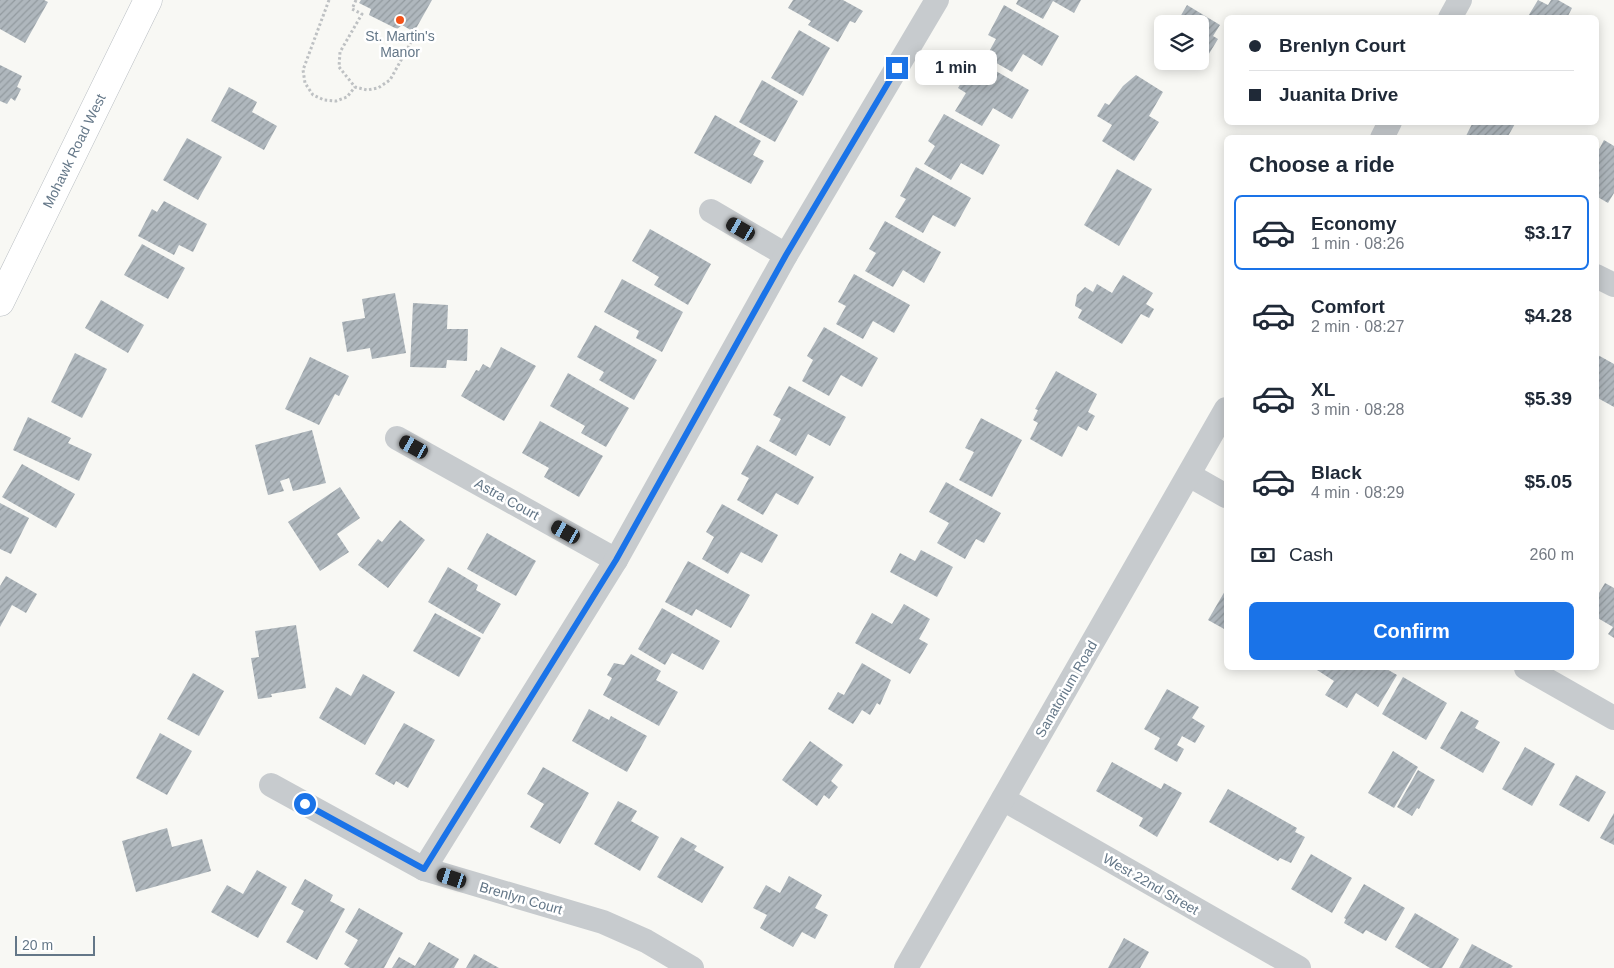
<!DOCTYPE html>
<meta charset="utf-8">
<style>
body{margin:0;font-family:Helvetica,sans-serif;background:#f2f2f3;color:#1f2937;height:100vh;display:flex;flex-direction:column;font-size:19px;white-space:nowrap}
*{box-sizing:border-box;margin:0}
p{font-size:16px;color:#747a83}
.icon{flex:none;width:28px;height:28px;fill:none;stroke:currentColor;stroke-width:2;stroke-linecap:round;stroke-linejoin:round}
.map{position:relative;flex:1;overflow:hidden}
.drawer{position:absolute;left:1224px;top:135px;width:375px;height:535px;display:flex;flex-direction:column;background:#fff;border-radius:8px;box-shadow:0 2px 12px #0003}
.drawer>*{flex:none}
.banner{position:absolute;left:1224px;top:15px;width:375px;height:110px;border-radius:8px;box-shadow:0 2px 12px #0003;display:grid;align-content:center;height:110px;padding:0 25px;background:#fff}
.controls{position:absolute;left:1154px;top:15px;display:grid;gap:10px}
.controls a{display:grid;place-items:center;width:55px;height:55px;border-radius:8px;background:#fff;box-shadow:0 2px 12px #0003;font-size:25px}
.scale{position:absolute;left:15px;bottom:12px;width:80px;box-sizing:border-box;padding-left:5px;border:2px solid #647788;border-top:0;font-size:14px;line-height:18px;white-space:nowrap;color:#647788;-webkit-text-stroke:4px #fff;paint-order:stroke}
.end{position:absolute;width:22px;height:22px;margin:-11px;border:6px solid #1a73e8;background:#fff;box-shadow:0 0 0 2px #fff}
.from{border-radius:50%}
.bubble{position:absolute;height:35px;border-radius:8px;background:#fff;box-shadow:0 2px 12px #0003;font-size:16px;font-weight:600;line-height:35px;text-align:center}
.car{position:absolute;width:15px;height:30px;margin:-15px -8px;border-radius:6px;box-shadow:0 0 4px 1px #0007;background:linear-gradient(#222 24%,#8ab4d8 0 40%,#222 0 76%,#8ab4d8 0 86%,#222 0)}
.banner b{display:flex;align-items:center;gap:18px;height:48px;font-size:19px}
.banner b+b{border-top:1px solid #e0e1e3}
.banner i{width:12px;height:12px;background:#1f2937}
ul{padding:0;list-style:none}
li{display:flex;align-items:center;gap:15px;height:75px;margin:0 10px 8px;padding:0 15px;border:2px solid transparent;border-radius:8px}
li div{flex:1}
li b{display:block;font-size:19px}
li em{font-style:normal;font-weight:600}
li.current{border-color:#1a73e8}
li>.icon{width:45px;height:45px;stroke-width:1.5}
h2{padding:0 25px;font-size:22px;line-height:60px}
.pay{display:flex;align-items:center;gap:12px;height:55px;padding:0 25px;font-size:19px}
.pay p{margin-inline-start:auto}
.cta{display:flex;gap:10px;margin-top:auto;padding:10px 25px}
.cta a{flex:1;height:58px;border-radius:8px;background:#1a73e8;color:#fff;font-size:20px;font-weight:600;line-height:58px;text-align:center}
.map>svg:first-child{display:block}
</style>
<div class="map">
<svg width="1614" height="968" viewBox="0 0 1614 968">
<defs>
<pattern id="building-hatch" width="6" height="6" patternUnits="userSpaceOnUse" patternTransform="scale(1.25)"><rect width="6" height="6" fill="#afb7bd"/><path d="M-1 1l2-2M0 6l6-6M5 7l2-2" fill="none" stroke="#929a9f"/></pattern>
</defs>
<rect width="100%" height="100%" fill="#f8f8f4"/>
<g fill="url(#building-hatch)">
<polygon points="0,0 44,0 48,2 25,43 0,29"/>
<polygon points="361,0 432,0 414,32 402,25 397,29 369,15 371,9 359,3"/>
<polygon points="793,0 843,0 863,11 855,23 850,21 838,42 808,25 811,21 788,8"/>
<polygon points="1018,0 1081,0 1074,13 1053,1 1043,19 1016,4"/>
<polygon points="1538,0 1548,5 1551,0 1558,0 1572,8 1567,18 1527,18"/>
<polygon points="1004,5 1059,36 1042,66 1023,54 1012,72 986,57 996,39 988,35"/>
<polygon points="1187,5 1220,25 1213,36 1218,39 1204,62 1200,60 1200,24 1176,24"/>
<polygon points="799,30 830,48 803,96 771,78"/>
<polygon points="975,59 1029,90 1012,119 993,108 982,126 955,111 966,93 958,88"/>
<polygon points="1172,61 1191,61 1186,70"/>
<polygon points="0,65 22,76 17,87 21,89 15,101 11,98 7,104 0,101"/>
<polygon points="1136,75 1163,92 1149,116 1159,122 1134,161 1102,141 1112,125 1097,116 1105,103 1109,105 1123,86"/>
<polygon points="762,80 798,101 775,142 739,122"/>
<polygon points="229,87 257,102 252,112 277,126 264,150 211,121"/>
<polygon points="944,114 1000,145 983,175 961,163 951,180 924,164 935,146 928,141"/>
<polygon points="715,115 761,141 753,155 764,161 751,184 694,153"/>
<polygon points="1473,122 1516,122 1507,138 1465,138"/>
<polygon points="187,138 222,157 198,200 163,180"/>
<polygon points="1604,140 1614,146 1614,193 1608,203 1596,196 1596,155"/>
<polygon points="916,167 971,198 955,227 933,215 923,233 895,217 906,199 900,196"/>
<polygon points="1117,169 1152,189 1119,246 1084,225"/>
<polygon points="164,201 207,224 193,252 179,245 174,255 138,236 152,209 157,212"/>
<polygon points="885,221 941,252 924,283 903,270 893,287 865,271 876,253 869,249"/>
<polygon points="650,229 711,264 688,305 654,285 659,277 632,261"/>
<polygon points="142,244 185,268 168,299 124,275"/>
<polygon points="854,274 910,305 894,333 873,321 863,339 836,324 846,306 838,302"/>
<polygon points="1123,275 1153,293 1146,304 1154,309 1149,318 1141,314 1122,344 1078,318 1082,310 1075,306 1077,295 1085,287 1093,292 1097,284 1112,293"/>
<polygon points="622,279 683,312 662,352 636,338 639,331 604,312"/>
<polygon points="395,293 406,353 372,359 370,348 347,352 342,322 365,318 362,299"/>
<polygon points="101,300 144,325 128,353 85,328"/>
<polygon points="413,303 448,305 447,329 468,329 467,361 447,360 446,368 410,367"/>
<polygon points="595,325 657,360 634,400 599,380 604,372 577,357"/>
<polygon points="824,327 878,358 862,387 841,375 829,396 802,381 813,360 807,356"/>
<polygon points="501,347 536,366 504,421 461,396 476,370 479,371 483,364 490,368"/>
<polygon points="75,353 107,369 82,418 51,402"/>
<polygon points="1596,354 1614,364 1614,407 1596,397"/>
<polygon points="310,357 349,376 339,396 335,394 319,425 285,409"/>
<polygon points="1056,371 1097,394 1088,412 1095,416 1087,431 1078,426 1062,457 1030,439 1038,423 1033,420 1038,410 1035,409"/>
<polygon points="568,373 629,408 606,447 581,433 585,426 550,406"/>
<polygon points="789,386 846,417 830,446 808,434 796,456 769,441 781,419 773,415"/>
<polygon points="28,417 71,438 68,443 92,454 79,481 13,450"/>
<polygon points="981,418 1022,440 992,497 959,480 974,452 965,448"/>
<polygon points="540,421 603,456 579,497 544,477 549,468 522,453"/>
<polygon points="312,430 326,483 293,491 289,478 280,481 284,491 268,495 255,445"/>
<polygon points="757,445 814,477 798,505 776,493 763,515 737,500 749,478 741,474"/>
<polygon points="22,464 75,494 56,528 2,497"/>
<polygon points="946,482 1001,513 984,543 976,539 965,559 937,543 949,523 929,512"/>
<polygon points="340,487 360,518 337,534 349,552 320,571 288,522"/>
<polygon points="0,503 29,518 11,554 0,549"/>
<polygon points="722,504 778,535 762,563 741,552 728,574 702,559 714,537 706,532"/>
<polygon points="400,520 425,540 388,588 358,565 378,539 382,542"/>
<polygon points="487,533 536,561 516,596 467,569"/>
<polygon points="921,550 953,567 937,597 890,572 900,553 915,561"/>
<polygon points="688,561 750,595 731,628 696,609 692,616 665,602"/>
<polygon points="448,567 478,585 476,590 501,604 483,634 428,602"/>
<polygon points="6,576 37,594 26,613 12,605 0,627 0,586"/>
<polygon points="1605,583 1614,588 1614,638 1608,634 1613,627 1596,617 1596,598"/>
<polygon points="1225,591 1226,592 1226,630 1208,620"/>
<polygon points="904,604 930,619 919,639 928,644 910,674 855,643 872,613 892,624"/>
<polygon points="662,608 720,641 703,670 672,653 665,665 638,649"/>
<polygon points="435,613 481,638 459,677 413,651"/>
<polygon points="296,625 306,688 271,694 272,697 258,699 251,658 259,657 255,631"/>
<polygon points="631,654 661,671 656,680 678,692 659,726 603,695 612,678 607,675 614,663 624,665"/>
<polygon points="862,663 891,680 880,705 877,703 870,715 862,710 853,724 828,709 838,692 844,695"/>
<polygon points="1319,668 1385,668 1397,675 1378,707 1356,693 1347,708 1325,695 1334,681 1317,670"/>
<polygon points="193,673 224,691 199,736 167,719"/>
<polygon points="363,674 395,692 365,745 319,718 336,687 351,696"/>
<polygon points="1403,677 1447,703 1426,740 1382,714"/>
<polygon points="1167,689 1199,707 1192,718 1205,726 1195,743 1182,736 1177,745 1184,749 1177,762 1154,749 1160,738 1144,729"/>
<polygon points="589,709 609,720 611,716 647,736 627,772 572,741"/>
<polygon points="1461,711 1479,721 1475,728 1500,742 1483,773 1440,748"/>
<polygon points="404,723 435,740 408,788 396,781 394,785 375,774"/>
<polygon points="160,733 192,751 167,795 136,778"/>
<polygon points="810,741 843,765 831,781 838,787 829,799 824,795 817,806 782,780"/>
<polygon points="1525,747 1555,764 1532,806 1502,789"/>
<polygon points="1393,751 1418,767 1394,808 1368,793"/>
<polygon points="1112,762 1161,789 1164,783 1182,793 1157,837 1139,826 1143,818 1096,791"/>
<polygon points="543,767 589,793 560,844 530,827 544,804 527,794"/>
<polygon points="1418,770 1435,780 1419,809 1417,808 1412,816 1397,807"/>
<polygon points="1576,775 1606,792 1589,822 1559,805"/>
<polygon points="1228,789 1297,828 1295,832 1305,837 1291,863 1280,858 1278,861 1209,822"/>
<polygon points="618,801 637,811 631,821 659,837 640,871 594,844"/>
<polygon points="1614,813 1614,845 1600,838"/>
<polygon points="167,828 172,847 202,839 211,871 136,892 122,841"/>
<polygon points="681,837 697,846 694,850 724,867 702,903 657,877"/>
<polygon points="1311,854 1352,878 1332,913 1291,889"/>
<polygon points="257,870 287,887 258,938 211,912 227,885 243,894"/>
<polygon points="789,876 822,895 815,908 828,915 815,939 802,932 793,947 760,928 767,915 753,908 766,885 780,893"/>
<polygon points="305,879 333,895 330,901 345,909 317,960 286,942 304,911 291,904"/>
<polygon points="1364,884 1405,908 1386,941 1366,930 1363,934 1344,923 1346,919 1344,918"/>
<polygon points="359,908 403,933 384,968 350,968 344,964 358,940 345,932"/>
<polygon points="1415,913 1459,939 1442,968 1430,968 1395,947"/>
<polygon points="1124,938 1149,952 1140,968 1108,968"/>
<polygon points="429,942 459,959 454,968 392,968 399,957 415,966"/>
<polygon points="1472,944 1513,966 1511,968 1459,968"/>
<polygon points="474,954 499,968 466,968"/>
</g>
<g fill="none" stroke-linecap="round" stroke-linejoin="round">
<defs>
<polyline id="secondary" points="0,302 148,0"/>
</defs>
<use href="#secondary" stroke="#b9bec3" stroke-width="29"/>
<g stroke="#bec1c3" stroke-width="3" stroke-dasharray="2.5 2.5" stroke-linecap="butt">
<polyline points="329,0 303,70 305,83 313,95 324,100 336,101 347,97 355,87"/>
<polyline points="356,0 352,9 362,14 340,52 339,67 355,87 367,90 378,88 390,80 415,35"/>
</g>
<g stroke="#c7cbce" stroke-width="24">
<polyline points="1450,18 1460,0"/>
<polyline points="1382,138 1390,122"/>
<polyline points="711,211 786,255"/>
<polyline points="1596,276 1614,285"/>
<polyline points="397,438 616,560"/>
<polyline points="1189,475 1226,496"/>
<polyline points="1526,668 1614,718"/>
<polyline points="271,785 424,869 603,922 646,941 692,968"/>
<polyline points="1003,799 1299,968"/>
<polyline points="424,869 616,560 786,255 937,0"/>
<polyline points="906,968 1226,409"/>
</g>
<use href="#secondary" stroke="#fff" stroke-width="28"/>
</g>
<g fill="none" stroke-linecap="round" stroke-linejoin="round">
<polyline stroke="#1a73e8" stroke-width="6" points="305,804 424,869 616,560 786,255 897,68"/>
</g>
<circle fill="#f45218" stroke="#fff" stroke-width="2" cx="400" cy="20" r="5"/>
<g text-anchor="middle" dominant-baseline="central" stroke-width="5" stroke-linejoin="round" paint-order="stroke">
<g font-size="14" fill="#647788" stroke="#fff">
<text x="400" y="36">St. Martin's<tspan x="400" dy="16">Manor</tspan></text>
</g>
<g font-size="14" fill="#647788" stroke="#fff">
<text transform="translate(74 151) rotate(-64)">Mohawk Road West</text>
<text transform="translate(507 499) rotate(29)">Astra Court</text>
<text transform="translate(1066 689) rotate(-60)">Sanatorium Road</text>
<text transform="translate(1151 884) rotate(30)">West 22nd Street</text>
<text transform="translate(521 898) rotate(16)">Brenlyn Court</text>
</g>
</g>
</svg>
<div class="controls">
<a><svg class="icon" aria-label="layers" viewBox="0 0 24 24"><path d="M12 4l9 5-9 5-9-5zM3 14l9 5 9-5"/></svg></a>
</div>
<div class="scale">20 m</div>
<i class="end from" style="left:305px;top:804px"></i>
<i class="end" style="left:897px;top:68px"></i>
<div class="bubble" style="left:915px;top:50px;width:82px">1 min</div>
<i class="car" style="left:741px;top:229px;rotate:300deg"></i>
<i class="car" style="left:414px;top:447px;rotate:299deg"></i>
<i class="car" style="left:566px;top:532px;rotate:299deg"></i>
<i class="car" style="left:452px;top:878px;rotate:288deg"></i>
<div class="banner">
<b><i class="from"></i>Brenlyn Court</b>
<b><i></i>Juanita Drive</b>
</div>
<section class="drawer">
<h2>Choose a ride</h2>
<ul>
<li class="current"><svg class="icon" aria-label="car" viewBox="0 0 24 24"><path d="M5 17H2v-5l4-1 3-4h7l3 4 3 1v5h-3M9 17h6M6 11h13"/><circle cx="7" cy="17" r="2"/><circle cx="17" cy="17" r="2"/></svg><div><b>Economy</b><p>1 min · 08:26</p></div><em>$3.17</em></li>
<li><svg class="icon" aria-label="car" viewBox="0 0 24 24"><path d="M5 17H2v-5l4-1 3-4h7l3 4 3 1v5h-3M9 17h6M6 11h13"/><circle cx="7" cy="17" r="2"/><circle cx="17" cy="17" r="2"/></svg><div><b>Comfort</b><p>2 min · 08:27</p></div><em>$4.28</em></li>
<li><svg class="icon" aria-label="car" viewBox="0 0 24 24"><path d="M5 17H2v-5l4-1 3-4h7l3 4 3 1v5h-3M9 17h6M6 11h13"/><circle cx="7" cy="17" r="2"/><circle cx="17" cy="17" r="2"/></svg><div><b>XL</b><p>3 min · 08:28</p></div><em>$5.39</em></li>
<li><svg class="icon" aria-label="car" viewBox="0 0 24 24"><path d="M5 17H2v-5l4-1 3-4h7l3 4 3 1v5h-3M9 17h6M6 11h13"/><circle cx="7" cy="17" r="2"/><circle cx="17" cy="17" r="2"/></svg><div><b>Black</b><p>4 min · 08:29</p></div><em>$5.05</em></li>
</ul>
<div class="pay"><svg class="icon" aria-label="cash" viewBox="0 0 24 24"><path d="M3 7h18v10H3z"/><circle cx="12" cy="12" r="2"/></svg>Cash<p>260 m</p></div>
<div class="cta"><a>Confirm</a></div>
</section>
</div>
